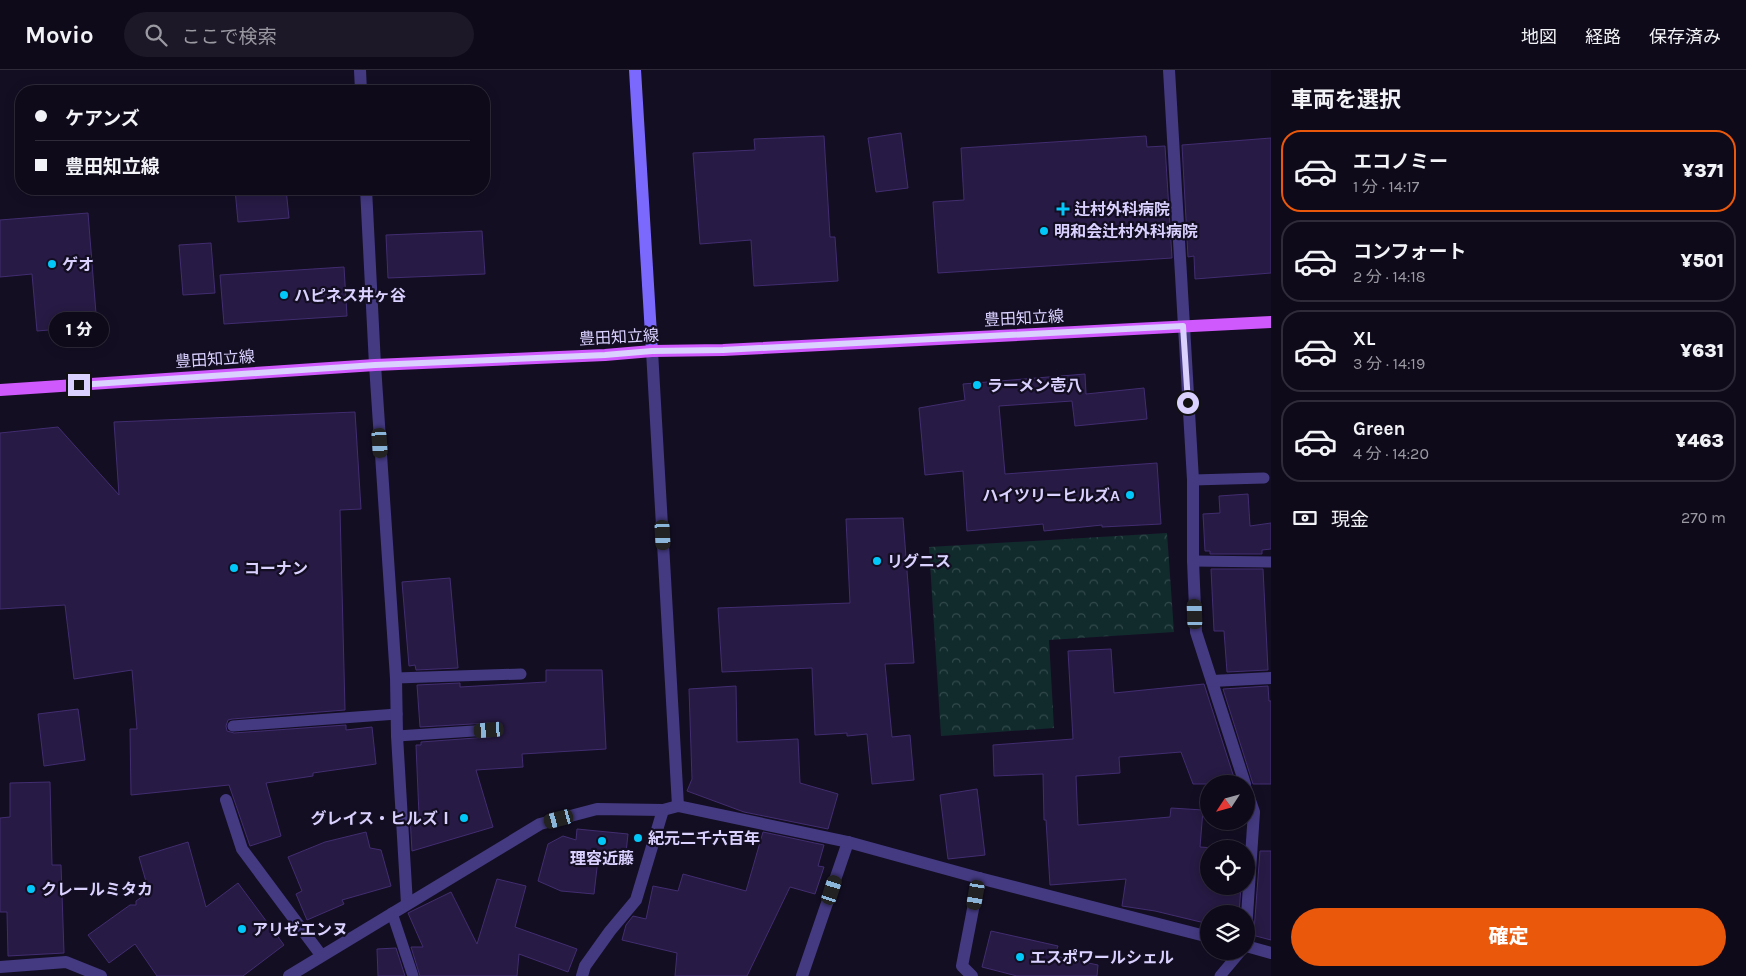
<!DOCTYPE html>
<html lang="ja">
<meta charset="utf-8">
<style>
body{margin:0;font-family:Karla,"Noto Sans JP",sans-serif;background:#1d1827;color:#f1f3f6;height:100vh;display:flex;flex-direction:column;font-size:19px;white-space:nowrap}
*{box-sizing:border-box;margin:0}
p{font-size:16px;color:#9b9aa2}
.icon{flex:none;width:28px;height:28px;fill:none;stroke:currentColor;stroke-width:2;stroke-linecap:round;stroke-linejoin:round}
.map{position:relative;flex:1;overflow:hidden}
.drawer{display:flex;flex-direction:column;background:#0f0a1a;width:475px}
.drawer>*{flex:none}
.guide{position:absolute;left:15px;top:15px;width:475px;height:110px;border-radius:20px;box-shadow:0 2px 12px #0003,0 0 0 1px #2f2b39;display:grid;align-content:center;height:110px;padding:0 20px;background:#0f0a1a}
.needle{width:32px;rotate:234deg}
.controls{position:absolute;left:1200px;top:705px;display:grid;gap:10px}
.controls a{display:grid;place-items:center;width:55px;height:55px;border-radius:50%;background:#0f0a1a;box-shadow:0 2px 12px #0003,0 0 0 1px #2f2b39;font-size:25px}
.end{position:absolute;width:22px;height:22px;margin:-11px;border:6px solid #dad1ff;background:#111;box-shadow:0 0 0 2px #111}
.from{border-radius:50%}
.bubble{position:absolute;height:35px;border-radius:18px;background:#0f0a1a;box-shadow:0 2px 12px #0003,0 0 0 1px #2f2b39;font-size:16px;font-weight:800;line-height:35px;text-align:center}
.car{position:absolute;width:15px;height:30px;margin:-15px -8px;border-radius:6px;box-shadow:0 0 4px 1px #0007;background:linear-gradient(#222 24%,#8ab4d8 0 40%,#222 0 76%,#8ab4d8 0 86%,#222 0)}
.guide b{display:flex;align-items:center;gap:18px;height:48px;font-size:19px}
.guide b+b{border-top:1px solid #2f2b39}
.guide i{width:12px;height:12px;background:#f1f3f6}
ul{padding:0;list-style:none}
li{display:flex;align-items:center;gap:15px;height:82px;margin:0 10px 8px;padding:0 10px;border:2px solid #2f2b39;border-radius:20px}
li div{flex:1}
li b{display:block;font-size:19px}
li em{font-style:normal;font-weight:800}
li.selected{border-color:#ea580c}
li>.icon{width:45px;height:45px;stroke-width:1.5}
h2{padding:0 20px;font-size:22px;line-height:60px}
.pay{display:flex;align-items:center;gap:12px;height:55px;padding:0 20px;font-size:19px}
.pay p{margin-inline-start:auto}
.cta{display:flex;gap:10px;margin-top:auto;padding:10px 20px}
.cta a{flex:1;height:58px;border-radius:30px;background:#ea580c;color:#fff;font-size:20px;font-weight:800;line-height:58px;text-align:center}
header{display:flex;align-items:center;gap:30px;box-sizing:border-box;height:70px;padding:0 25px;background:#0f0a1a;border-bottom:1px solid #2f2b39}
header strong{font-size:24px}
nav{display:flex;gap:28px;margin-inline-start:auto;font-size:18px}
.search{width:350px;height:45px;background:#1d1827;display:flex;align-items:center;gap:12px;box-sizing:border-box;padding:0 18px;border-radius:28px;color:#9b9aa2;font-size:19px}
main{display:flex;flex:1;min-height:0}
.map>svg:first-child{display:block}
</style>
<header>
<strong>Movio</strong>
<div class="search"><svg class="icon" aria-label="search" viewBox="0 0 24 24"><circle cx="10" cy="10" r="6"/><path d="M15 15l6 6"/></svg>ここで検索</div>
<nav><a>地図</a><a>経路</a><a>保存済み</a></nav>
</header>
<main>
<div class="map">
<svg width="1271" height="906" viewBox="0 0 1271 906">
<defs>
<pattern id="forest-crowns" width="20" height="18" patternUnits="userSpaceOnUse" patternTransform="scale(1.25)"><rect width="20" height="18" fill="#112b2d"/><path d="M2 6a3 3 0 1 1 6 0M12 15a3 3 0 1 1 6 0" fill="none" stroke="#33494c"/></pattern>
</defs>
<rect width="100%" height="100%" fill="#140e23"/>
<polygon fill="url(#forest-crowns)" points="1167,463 1174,562 1049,570 1054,658 941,666 929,477"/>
<g fill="#271a44" stroke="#412d70">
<polygon points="901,63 908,118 876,122 868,68"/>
<polygon points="824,66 830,167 835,167 838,211 754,216 751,170 700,174 693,83 755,80 754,69"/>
<polygon points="1146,66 1147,77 1165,76 1172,188 938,203 933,132 964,130 961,78"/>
<polygon points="1271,68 1271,203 1195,209 1194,186 1188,187 1182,75"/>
<polygon points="235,119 286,119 289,148 238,152"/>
<polygon points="88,143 97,256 37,261 32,204 0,207 0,150"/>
<polygon points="482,161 485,204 388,208 386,165"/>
<polygon points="211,173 215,223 183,225 179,175"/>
<polygon points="344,197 347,246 224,254 220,205"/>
<polygon points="1085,304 1086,324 1144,318 1147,349 1075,356 1072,331 999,336 1005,404 1157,393 1161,454 1102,457 1102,455 1044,461 1043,454 967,461 963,401 925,405 919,338 965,330 963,314"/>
<polygon points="355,342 361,439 340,440 345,640 232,649 228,650 226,656 227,661 234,663 346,655 346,660 372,657 376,694 313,703 313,706 266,713 281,766 250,776 229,715 131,725 130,659 137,659 132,600 74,609 65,535 0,539 0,363 58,357 119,425 114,352"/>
<polygon points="1248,424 1250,456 1271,453 1271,479 1262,480 1262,484 1210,484 1210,481 1205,481 1203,444 1220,443 1219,426"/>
<polygon points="903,448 914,593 885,594 892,667 910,665 914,710 872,714 867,664 847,666 847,663 815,665 812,598 722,602 718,538 850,533 846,449"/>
<polygon points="1211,499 1263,499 1268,600 1227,602 1224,561 1214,561"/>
<polygon points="450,508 458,598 416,600 415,595 409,596 402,512"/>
<polygon points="1111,579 1114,623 1204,614 1236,714 1193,714 1181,682 1119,687 1120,703 1076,706 1078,755 1170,747 1171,738 1203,740 1200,777 1228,779 1209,779 1209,816 1241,816 1239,844 1209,844 1209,854 1155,841 1122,836 1126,809 1050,815 1046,750 1044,750 1043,704 994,706 993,675 1073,669 1068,581"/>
<polygon points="546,600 602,600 606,679 522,684 523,697 476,700 493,757 412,781 410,746 419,745 416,675 421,675 421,672 489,667 494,666 496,660 495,655 489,653 420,657 417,615 460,613 460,617 546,612"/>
<polygon points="736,616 737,672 798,669 800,713 838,724 828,759 744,742 687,721 692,709 689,619"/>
<polygon points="1268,616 1269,631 1271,631 1271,714 1253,714 1223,619"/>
<polygon points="78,639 85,690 44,696 38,644"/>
<polygon points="50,712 52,795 61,795 64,883 8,886 7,842 0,842 0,748 10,747 10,713"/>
<polygon points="977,719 985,785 948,789 940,725"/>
<polygon points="577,759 628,764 625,792 598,789 594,824 561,821 538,811 548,774 563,766 576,770"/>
<polygon points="366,762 370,778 381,780 391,816 342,830 344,834 307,850 296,824 302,821 288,787 325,772"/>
<polygon points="763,762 824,775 818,796 824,797 815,824 790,817 747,906 675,906 677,883 622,870 626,855 633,846 646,849 653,816 678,821 683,804 746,821"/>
<polygon points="188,772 206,837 238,813 284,875 243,906 157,906 135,874 109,893 88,865 130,835 136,835 136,831 149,822 139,787"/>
<polygon points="1260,781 1271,781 1271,870 1252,865 1254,861"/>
<polygon points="497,809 526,816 515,857 577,879 568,902 519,884 517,906 420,906 411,877 423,877 408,843 451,822 477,874"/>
<polygon points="991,861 1058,876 1055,886 1098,895 1097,906 1017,906 982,897"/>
<polygon points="396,878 405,906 378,906 377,879"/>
</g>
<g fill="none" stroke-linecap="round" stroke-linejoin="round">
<g stroke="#443a82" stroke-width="11">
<polyline points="1193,410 1264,408"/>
<polyline points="1193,491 1271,492"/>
<polyline points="396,608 521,604"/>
<polyline points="233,656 397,644"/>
<polyline points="397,666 489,660"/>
<polyline points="392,843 413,906"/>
<polyline points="1220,906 1241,881"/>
</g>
<g stroke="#443a82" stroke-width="12">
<polyline points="360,0 361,21"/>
<polyline points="1169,0 1193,410 1193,491 1196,562 1245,714"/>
<polyline points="366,119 375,295 396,608 397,666 407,834"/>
<polyline points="652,281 678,736"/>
<polyline points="1212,611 1271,608"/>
<polyline points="1246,719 1254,742 1246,860"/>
<polyline points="226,730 242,779 321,885"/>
<polyline points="1246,876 1271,883"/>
<polyline points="0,897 66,892 101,906"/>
<polyline points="289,906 540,754 597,739 663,740 678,736 848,772 979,808 1209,867"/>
<polyline points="582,906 585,896 610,861 636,830 663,740"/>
<polyline points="802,906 848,772"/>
<polyline points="972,906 962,896 979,808"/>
</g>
<polyline stroke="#7b69fe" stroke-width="12" points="635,0 652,281"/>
<polyline stroke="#d059fd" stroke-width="12" points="0,320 375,295 605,285 652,281 723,280 1271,252"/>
</g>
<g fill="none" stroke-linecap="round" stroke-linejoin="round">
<polyline stroke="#dad1ff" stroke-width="6" points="79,315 375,295 605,285 652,281 723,280 1183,256 1188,333"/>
</g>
<g fill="#02c7f9" stroke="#140e23" stroke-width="2">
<path d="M1060.5 131.5h5v5h5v5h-5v5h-5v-5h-5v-5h5z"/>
<circle cx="1044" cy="161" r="5"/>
<circle cx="52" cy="194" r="5"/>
<circle cx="284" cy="225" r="5"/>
<circle cx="977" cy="315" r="5"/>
<circle cx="1130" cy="425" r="5"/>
<circle cx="877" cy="491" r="5"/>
<circle cx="234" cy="498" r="5"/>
<circle cx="464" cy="748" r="5"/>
<circle cx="638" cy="768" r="5"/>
<circle cx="602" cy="771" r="5"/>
<circle cx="31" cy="819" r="5"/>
<circle cx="242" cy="859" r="5"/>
<circle cx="1020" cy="887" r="5"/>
</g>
<g text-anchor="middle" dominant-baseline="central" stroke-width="4.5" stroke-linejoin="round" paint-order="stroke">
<g font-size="16" font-weight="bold" fill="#dad1ff" stroke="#140e23" text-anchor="start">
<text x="1074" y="139">辻村外科病院</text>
<text x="1054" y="161">明和会辻村外科病院</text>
<text x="62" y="194">ゲオ</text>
<text x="294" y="225">ハピネス井ヶ谷</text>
<text x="987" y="315">ラーメン壱八</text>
<text x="1120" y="425" text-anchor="end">ハイツリーヒルズA</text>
<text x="887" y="491">リグニス</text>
<text x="244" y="498">コーナン</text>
<text x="454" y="748" text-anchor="end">グレイス・ヒルズⅠ</text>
<text x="648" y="768">紀元二千六百年</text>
<text x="602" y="788" text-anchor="middle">理容近藤</text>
<text x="41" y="819">クレールミタカ</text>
<text x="252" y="859">アリゼエンヌ</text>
<text x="1030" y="887">エスポワールシェル</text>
</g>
<g font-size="16" fill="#dad1ff" stroke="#140e23">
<text transform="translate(1024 248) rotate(-3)">豊田知立線</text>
<text transform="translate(619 267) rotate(-3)">豊田知立線</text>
<text transform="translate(215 289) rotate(-4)">豊田知立線</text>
</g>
</g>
</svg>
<div class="controls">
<a><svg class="needle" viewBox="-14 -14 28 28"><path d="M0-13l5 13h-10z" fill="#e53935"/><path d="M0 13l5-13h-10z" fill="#9b9aa2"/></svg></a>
<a><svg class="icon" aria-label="locate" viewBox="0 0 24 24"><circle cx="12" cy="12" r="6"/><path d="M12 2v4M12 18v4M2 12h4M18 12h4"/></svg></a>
<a><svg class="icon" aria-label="layers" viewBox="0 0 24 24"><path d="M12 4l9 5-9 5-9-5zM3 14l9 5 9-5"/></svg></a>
</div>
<i class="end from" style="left:1188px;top:333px"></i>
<i class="end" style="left:79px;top:315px"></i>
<div class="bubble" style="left:49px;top:242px;width:60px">1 分</div>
<i class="car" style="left:380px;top:373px;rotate:176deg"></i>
<i class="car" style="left:663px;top:465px;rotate:177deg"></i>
<i class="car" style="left:1195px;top:544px;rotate:358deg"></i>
<i class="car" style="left:489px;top:660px;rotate:266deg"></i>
<i class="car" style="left:559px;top:749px;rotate:255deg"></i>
<i class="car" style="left:832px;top:820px;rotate:18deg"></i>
<i class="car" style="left:976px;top:825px;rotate:190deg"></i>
<div class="guide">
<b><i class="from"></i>ケアンズ</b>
<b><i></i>豊田知立線</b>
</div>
</div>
<section class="drawer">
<h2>車両を選択</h2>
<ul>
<li class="selected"><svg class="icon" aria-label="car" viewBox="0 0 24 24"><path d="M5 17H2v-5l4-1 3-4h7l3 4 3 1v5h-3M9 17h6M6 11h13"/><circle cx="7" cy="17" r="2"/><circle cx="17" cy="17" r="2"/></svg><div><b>エコノミー</b><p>1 分 · 14:17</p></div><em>¥371</em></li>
<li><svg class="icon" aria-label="car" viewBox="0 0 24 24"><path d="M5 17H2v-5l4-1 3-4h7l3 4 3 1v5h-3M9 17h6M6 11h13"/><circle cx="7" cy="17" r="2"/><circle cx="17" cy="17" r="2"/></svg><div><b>コンフォート</b><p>2 分 · 14:18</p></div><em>¥501</em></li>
<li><svg class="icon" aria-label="car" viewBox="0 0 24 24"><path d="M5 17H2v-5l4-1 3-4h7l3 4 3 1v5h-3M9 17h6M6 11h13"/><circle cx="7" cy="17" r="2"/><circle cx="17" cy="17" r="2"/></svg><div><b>XL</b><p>3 分 · 14:19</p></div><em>¥631</em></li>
<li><svg class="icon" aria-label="car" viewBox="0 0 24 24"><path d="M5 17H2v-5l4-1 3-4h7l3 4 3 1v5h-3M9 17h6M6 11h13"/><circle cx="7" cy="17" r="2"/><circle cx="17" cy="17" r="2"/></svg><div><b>Green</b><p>4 分 · 14:20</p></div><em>¥463</em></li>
</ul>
<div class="pay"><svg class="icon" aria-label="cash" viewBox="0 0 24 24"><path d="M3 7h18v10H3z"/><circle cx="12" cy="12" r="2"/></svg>現金<p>270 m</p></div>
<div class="cta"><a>確定</a></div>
</section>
</main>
